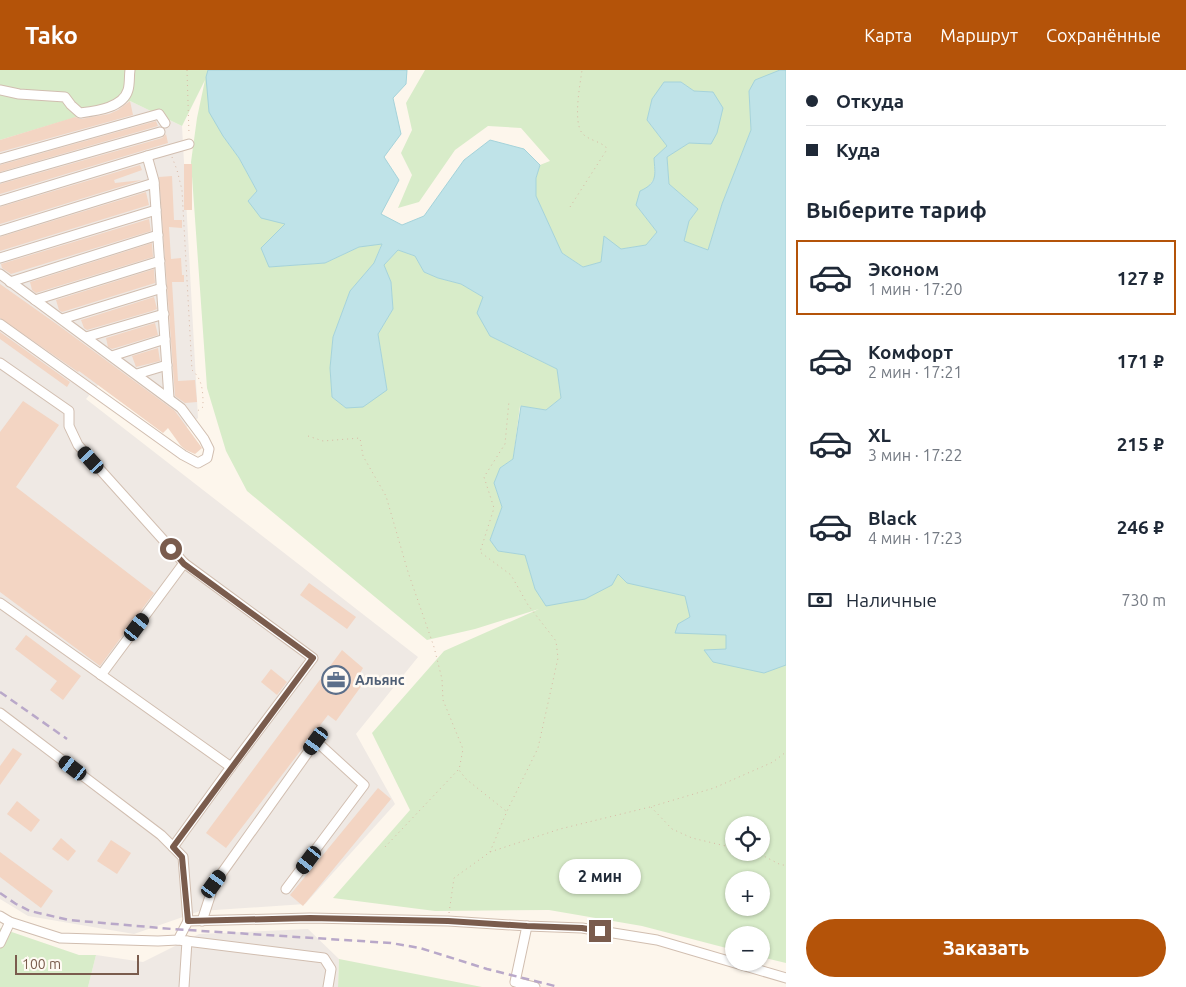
<!DOCTYPE html>
<html lang="ru">
<meta charset="utf-8">
<style>
body{margin:0;font-family:Ubuntu,sans-serif;background:#f6f6f7;color:#1f2937;height:100vh;display:flex;flex-direction:column;font-size:19px;white-space:nowrap}
*{box-sizing:border-box;margin:0}
p{font-size:16px;color:#747a83}
.icon{flex:none;width:28px;height:28px;fill:none;stroke:currentColor;stroke-width:2;stroke-linecap:round;stroke-linejoin:round}
.map{position:relative;flex:1;overflow:hidden}
.side{display:flex;flex-direction:column;background:#fff;width:400px}
.side>*{flex:none}
.guide{display:grid;align-content:center;height:110px;padding:0 20px;background:#fff}
.controls{position:absolute;left:725px;top:746px;display:grid;gap:10px}
.controls a{display:grid;place-items:center;width:45px;height:45px;border-radius:50%;background:#fff;box-shadow:0 1px 4px #0004;font-size:25px}
.scale{position:absolute;left:15px;bottom:12px;width:124px;box-sizing:border-box;padding-left:5px;border:2px solid #7a5c4d;border-top:0;font-size:14px;line-height:18px;white-space:nowrap;color:#7a5c4d;-webkit-text-stroke:4px #fffaf3;paint-order:stroke}
.end{position:absolute;width:22px;height:22px;margin:-11px;border:6px solid #7a5c4d;background:#fff;box-shadow:0 0 0 2px #fff}
.from{border-radius:50%}
.bubble{position:absolute;height:35px;border-radius:18px;background:#fff;box-shadow:0 1px 4px #0004;font-size:16px;font-weight:600;line-height:35px;text-align:center}
.car{position:absolute;width:15px;height:30px;margin:-15px -8px;border-radius:6px;box-shadow:0 0 4px 1px #0007;background:linear-gradient(#222 24%,#8ab4d8 0 40%,#222 0 76%,#8ab4d8 0 86%,#222 0)}
.guide b{display:flex;align-items:center;gap:18px;height:48px;font-size:19px}
.guide b+b{border-top:1px solid #e0e1e3}
.guide i{width:12px;height:12px;background:#1f2937}
ul{padding:0;list-style:none}
li{display:flex;align-items:center;gap:15px;height:75px;margin:0 10px 8px;padding:0 10px;border:2px solid transparent;border-radius:0px}
li div{flex:1}
li b{display:block;font-size:19px}
li em{font-style:normal;font-weight:600}
li.active{border-color:#b45309}
li>.icon{width:45px;height:45px;stroke-width:1.5}
h2{padding:0 20px;font-size:22px;line-height:60px}
.pay{display:flex;align-items:center;gap:12px;height:55px;padding:0 20px;font-size:19px}
.pay p{margin-inline-start:auto}
.primary-button{display:flex;gap:10px;margin-top:auto;padding:10px 20px}
.primary-button a{flex:1;height:58px;border-radius:30px;background:#b45309;color:#fff;font-size:20px;font-weight:600;line-height:58px;text-align:center}
header{display:flex;align-items:center;gap:30px;box-sizing:border-box;height:70px;padding:0 25px;background:#b45309;color:#fff}
header strong{font-size:24px}
nav{display:flex;gap:28px;margin-inline-start:auto;font-size:18px}
main{display:flex;flex:1;min-height:0}
.map>svg:first-child{display:block}
</style>
<header>
<strong>Tako</strong>
<nav><a>Карта</a><a>Маршрут</a><a>Сохранённые</a></nav>
</header>
<main>
<div class="map">
<svg width="786" height="917" viewBox="0 0 786 917">
<rect width="100%" height="100%" fill="#fdf6ec"/>
<g fill="#efe9e4">
<polygon points="130,31 182,56 198,348 184,359 104,308 86,329 418,587 356,664 395,734 305,834 200,841 134,864 28,846 0,829 0,70"/>
<polygon points="308,859 339,889 338,917 88,917 96,885 143,892 199,864"/>
</g>
<g fill="#d8ecc9" fill-rule="evenodd">
<path d="M0,0H208L223,66L239,88L257,121L248,131L285,154L269,197L325,193L359,177L382,173L374,193L350,221L333,267L330,298L332,327L346,338L387,320L378,264L393,239L391,212L384,195L398,180L415,186L424,202L438,208L461,214L483,227L490,266L557,299L561,328L546,340L520,336L513,389L500,398L494,413L502,437L490,470L499,481L525,485L535,519L618,504L665,521L685,526L691,547L678,554L726,565V579L764,603L784,594L786,595V893L761,887V865H734V880L642,856L549,840L435,841L333,828L410,740L372,663L444,581L539,539L475,559L427,570L247,421L226,381L207,318L191,92L197,48L205,10L182,56L130,31L0,70ZM734,755H761V782H734ZM734,810H761V838H734Z"/>
<polygon points="425,0 780,0 749,20 751,60 722,134 708,180 684,171 689,151 698,139 669,114 667,87 689,73 713,22 694,21 681,12 652,29 647,50 667,76 654,88 655,107 636,135 657,162 646,175 621,179 601,192 583,197 562,183 536,126 536,108 540,95 550,91 521,58 488,56 455,80 419,132 398,138 412,105 401,83 412,60 406,33"/>
<polygon points="0,858 79,885 96,885 88,917 0,917"/>
<polygon points="339,889 482,917 338,917"/>
</g>
<path fill="#bfe3e8" stroke="#a5d3da" d="M208,0H407L406,14L393,28L401,64L384,87L399,110L381,144L402,155L424,146L464,90L490,70L524,79L540,95L536,108V126L562,183L583,197L601,192L604,166L621,179L646,175L657,162L636,135L640,121C658,113 655,105 654,88L667,76L647,50L652,29L664,12H681L694,21L713,22L723,38L717,63L711,74L689,73L667,87L669,114L698,139L689,151L684,171L708,180L722,134L751,60L749,21L755,10L780,0H786V595L764,603L713,592L704,580L726,579V565L675,563L678,554L690,547L685,526L627,513L618,504L612,515L585,529L546,536L535,519L525,485L498,481L490,470L502,437L494,413L500,398L513,389L521,336L546,340L561,328L557,299L490,266L477,243L483,227L461,214L438,208L424,202L415,186L398,180L384,195L391,212L393,239L378,264L387,320L363,337L346,338L332,327L330,298L333,267L350,221L374,193L382,174L359,177L325,193L269,197L261,178L285,154L261,148L248,131L257,121L239,88L223,66L209,42L206,7Z"/>
<g fill="#f3d5c3">
<polygon points="130,31 133,45 0,82 0,70 75,47 81,49 109,44 118,40"/>
<polygon points="156,51 158,56 0,102 0,95"/>
<polygon points="166,64 168,73 0,124 0,114 162,68"/>
<rect x="184" y="94" width="8" height="46"/>
<polygon points="140,95 142,100 114,110 115,113 142,110 0,154 0,137"/>
<polygon points="172,106 174,150 182,150 182,158 169,157 171,189 181,188 182,205 184,205 184,212 172,212 178,311 195,310 197,332 185,333 175,326 159,107"/>
<polygon points="146,122 149,135 0,181 0,167"/>
<polygon points="149,149 151,161 11,204 2,198 1,194"/>
<polygon points="152,173 153,187 36,223 32,220 30,212"/>
<polygon points="154,199 155,213 62,242 59,240 56,230"/>
<polygon points="0,214 58,255 175,341 202,378 195,384 186,380 181,376 168,358 163,363 79,301 78,302 0,248"/>
<polygon points="154,227 157,239 152,241 87,260 84,258 81,250"/>
<polygon points="155,253 158,265 112,279 108,277 106,268"/>
<polygon points="0,262 70,312 67,317 0,269"/>
<polygon points="158,278 160,291 136,297 132,286"/>
<polygon points="23,331 59,355 16,417 154,523 100,596 0,522 0,362"/>
<polygon points="309,513 356,547 347,559 300,525"/>
<polygon points="26,565 81,606 63,630 50,620 57,611 15,579"/>
<polygon points="342,580 363,598 359,605 365,611 336,651 328,645 226,778 206,763"/>
<polygon points="271,599 287,612 277,625 261,612"/>
<polygon points="13,678 22,684 0,715 0,696"/>
<polygon points="378,718 391,729 303,836 290,825"/>
<polygon points="17,731 40,750 31,762 7,744"/>
<polygon points="61,768 76,781 68,791 52,779"/>
<polygon points="111,770 131,783 117,804 97,791"/>
<polygon points="0,782 53,821 41,838 0,807"/>
</g>
<g fill="none" stroke-linecap="round" stroke-linejoin="round">
<defs>
<g id="minor">
<path d="M0,20L19,24L65,27L71,35L80,43C95,41 123,38 128,20C130,14 129,6 130,0"/>
<polyline points="147,86 154,111 169,328"/>
<polyline points="0,89 159,44 165,53"/>
<polyline points="0,108 160,62"/>
<polyline points="0,131 147,86 189,74"/>
<polyline points="0,161 154,113"/>
<polyline points="0,188 156,140"/>
<polyline points="0,204 181,338 204,369 209,379 207,388 198,393 183,385 0,254"/>
<polyline points="10,212 158,165"/>
<polyline points="35,230 160,191"/>
<polyline points="62,249 162,218"/>
<polyline points="86,267 164,244"/>
<polyline points="112,286 165,269"/>
<polyline points="0,293 69,341 69,356 78,375 184,493"/>
<polyline points="137,304 167,295"/>
<polyline points="0,533 231,697 173,777"/>
<polyline points="101,605 184,493 313,588 231,697"/>
<polyline points="0,643 161,765 183,787 188,851"/>
<polyline points="0,846 10,852 60,868 158,871 178,870 188,851 310,848 448,851 527,856 582,858 657,870 786,908"/>
<polyline points="202,851 214,814 316,671 364,715 286,819"/>
<polyline points="527,856 515,912 535,917"/>
<polyline points="178,870 324,888 331,899 328,917"/>
<polyline points="0,873 10,852"/>
<polyline points="184,917 187,871"/>
</g>
</defs>
<use href="#minor" stroke="#d1beb0" stroke-width="11"/>
<g stroke="#d9b8a5" stroke-width="1" stroke-dasharray="1 4" stroke-linecap="butt">
<polyline points="187,0 189,64"/>
<path d="M172,87L177,100L182,120L192,300C203,310 203,322 203,337L196,342"/>
<path d="M570,137L606,81V77C599,71 588,70 582,63C573,51 580,15 582,0"/>
<polyline points="308,366 323,371 360,368 363,386 386,426 408,502 434,577 442,609 443,630 463,679 459,700 466,709 506,741"/>
<polyline points="651,737 672,759 692,768 734,778"/>
<polyline points="385,777 458,700"/>
<polyline points="490,782 507,741 538,678 558,588 556,571 528,535 511,505 480,482 494,438 484,407 505,374 509,331"/>
<polyline points="756,782 781,795 786,795"/>
<polyline points="449,843 454,808 490,782 560,759 650,737 714,718 773,692 786,682"/>
</g>
<use href="#minor" stroke="#fff" stroke-width="9"/>
<g stroke="#b9a8c9" stroke-width="2.5" stroke-dasharray="8 5" stroke-linecap="butt">
<polyline points="0,622 67,669"/>
<polyline points="0,823 16,834 30,841 69,850 172,859 391,873 420,878 487,899 559,917"/>
</g>
</g>
<g fill="none" stroke-linecap="round" stroke-linejoin="round">
<polyline stroke="#7a5c4d" stroke-width="6" points="171,479 184,494 313,588 173,777 182,787 188,851 310,848 448,851 527,856 582,858 600,861"/>
</g>
<defs>
<symbol id="office-ring" viewBox="-11 -11 22 22"><circle r="9.5" fill="#fffaf3" stroke="#5c6f8a" stroke-width="1.5"/><path d="M-6-3h4V-5.5h4V-3h4V5H-6ZM-1-4.5V-3h2v-1.5ZM-6 0V1H6V0Z" fill="#5c6f8a"/></symbol>
</defs>
<g fill-rule="evenodd">
<use href="#office-ring" x="320" y="594" width="32" height="32"/>
</g>
<g text-anchor="middle" dominant-baseline="central" stroke-width="5" stroke-linejoin="round" paint-order="stroke">
<g font-size="14" font-weight="bold" fill="#4e5e75" stroke="#fffaf3" text-anchor="start">
<text x="355" y="610">Альянс</text>
</g>
</g>
</svg>
<div class="controls">
<a><svg class="icon" aria-label="locate" viewBox="0 0 24 24"><circle cx="12" cy="12" r="6"/><path d="M12 2v4M12 18v4M2 12h4M18 12h4"/></svg></a>
<a>+</a>
<a>−</a>
</div>
<div class="scale">100 m</div>
<i class="end from" style="left:171px;top:479px"></i>
<i class="end" style="left:600px;top:861px"></i>
<div class="bubble" style="left:559px;top:789px;width:82px">2 мин</div>
<i class="car" style="left:91px;top:390px;rotate:318deg"></i>
<i class="car" style="left:137px;top:557px;rotate:37deg"></i>
<i class="car" style="left:316px;top:671px;rotate:216deg"></i>
<i class="car" style="left:73px;top:698px;rotate:307deg"></i>
<i class="car" style="left:309px;top:790px;rotate:217deg"></i>
<i class="car" style="left:214px;top:814px;rotate:36deg"></i>
</div>
<section class="side">
<div class="guide">
<b><i class="from"></i>Откуда</b>
<b><i></i>Куда</b>
</div>
<h2>Выберите тариф</h2>
<ul>
<li class="active"><svg class="icon" aria-label="car" viewBox="0 0 24 24"><path d="M5 17H2v-5l4-1 3-4h7l3 4 3 1v5h-3M9 17h6M6 11h13"/><circle cx="7" cy="17" r="2"/><circle cx="17" cy="17" r="2"/></svg><div><b>Эконом</b><p>1 мин · 17:20</p></div><em>127 ₽</em></li>
<li><svg class="icon" aria-label="car" viewBox="0 0 24 24"><path d="M5 17H2v-5l4-1 3-4h7l3 4 3 1v5h-3M9 17h6M6 11h13"/><circle cx="7" cy="17" r="2"/><circle cx="17" cy="17" r="2"/></svg><div><b>Комфорт</b><p>2 мин · 17:21</p></div><em>171 ₽</em></li>
<li><svg class="icon" aria-label="car" viewBox="0 0 24 24"><path d="M5 17H2v-5l4-1 3-4h7l3 4 3 1v5h-3M9 17h6M6 11h13"/><circle cx="7" cy="17" r="2"/><circle cx="17" cy="17" r="2"/></svg><div><b>XL</b><p>3 мин · 17:22</p></div><em>215 ₽</em></li>
<li><svg class="icon" aria-label="car" viewBox="0 0 24 24"><path d="M5 17H2v-5l4-1 3-4h7l3 4 3 1v5h-3M9 17h6M6 11h13"/><circle cx="7" cy="17" r="2"/><circle cx="17" cy="17" r="2"/></svg><div><b>Black</b><p>4 мин · 17:23</p></div><em>246 ₽</em></li>
</ul>
<div class="pay"><svg class="icon" aria-label="cash" viewBox="0 0 24 24"><path d="M3 7h18v10H3z"/><circle cx="12" cy="12" r="2"/></svg>Наличные<p>730 m</p></div>
<div class="primary-button"><a>Заказать</a></div>
</section>
</main>
